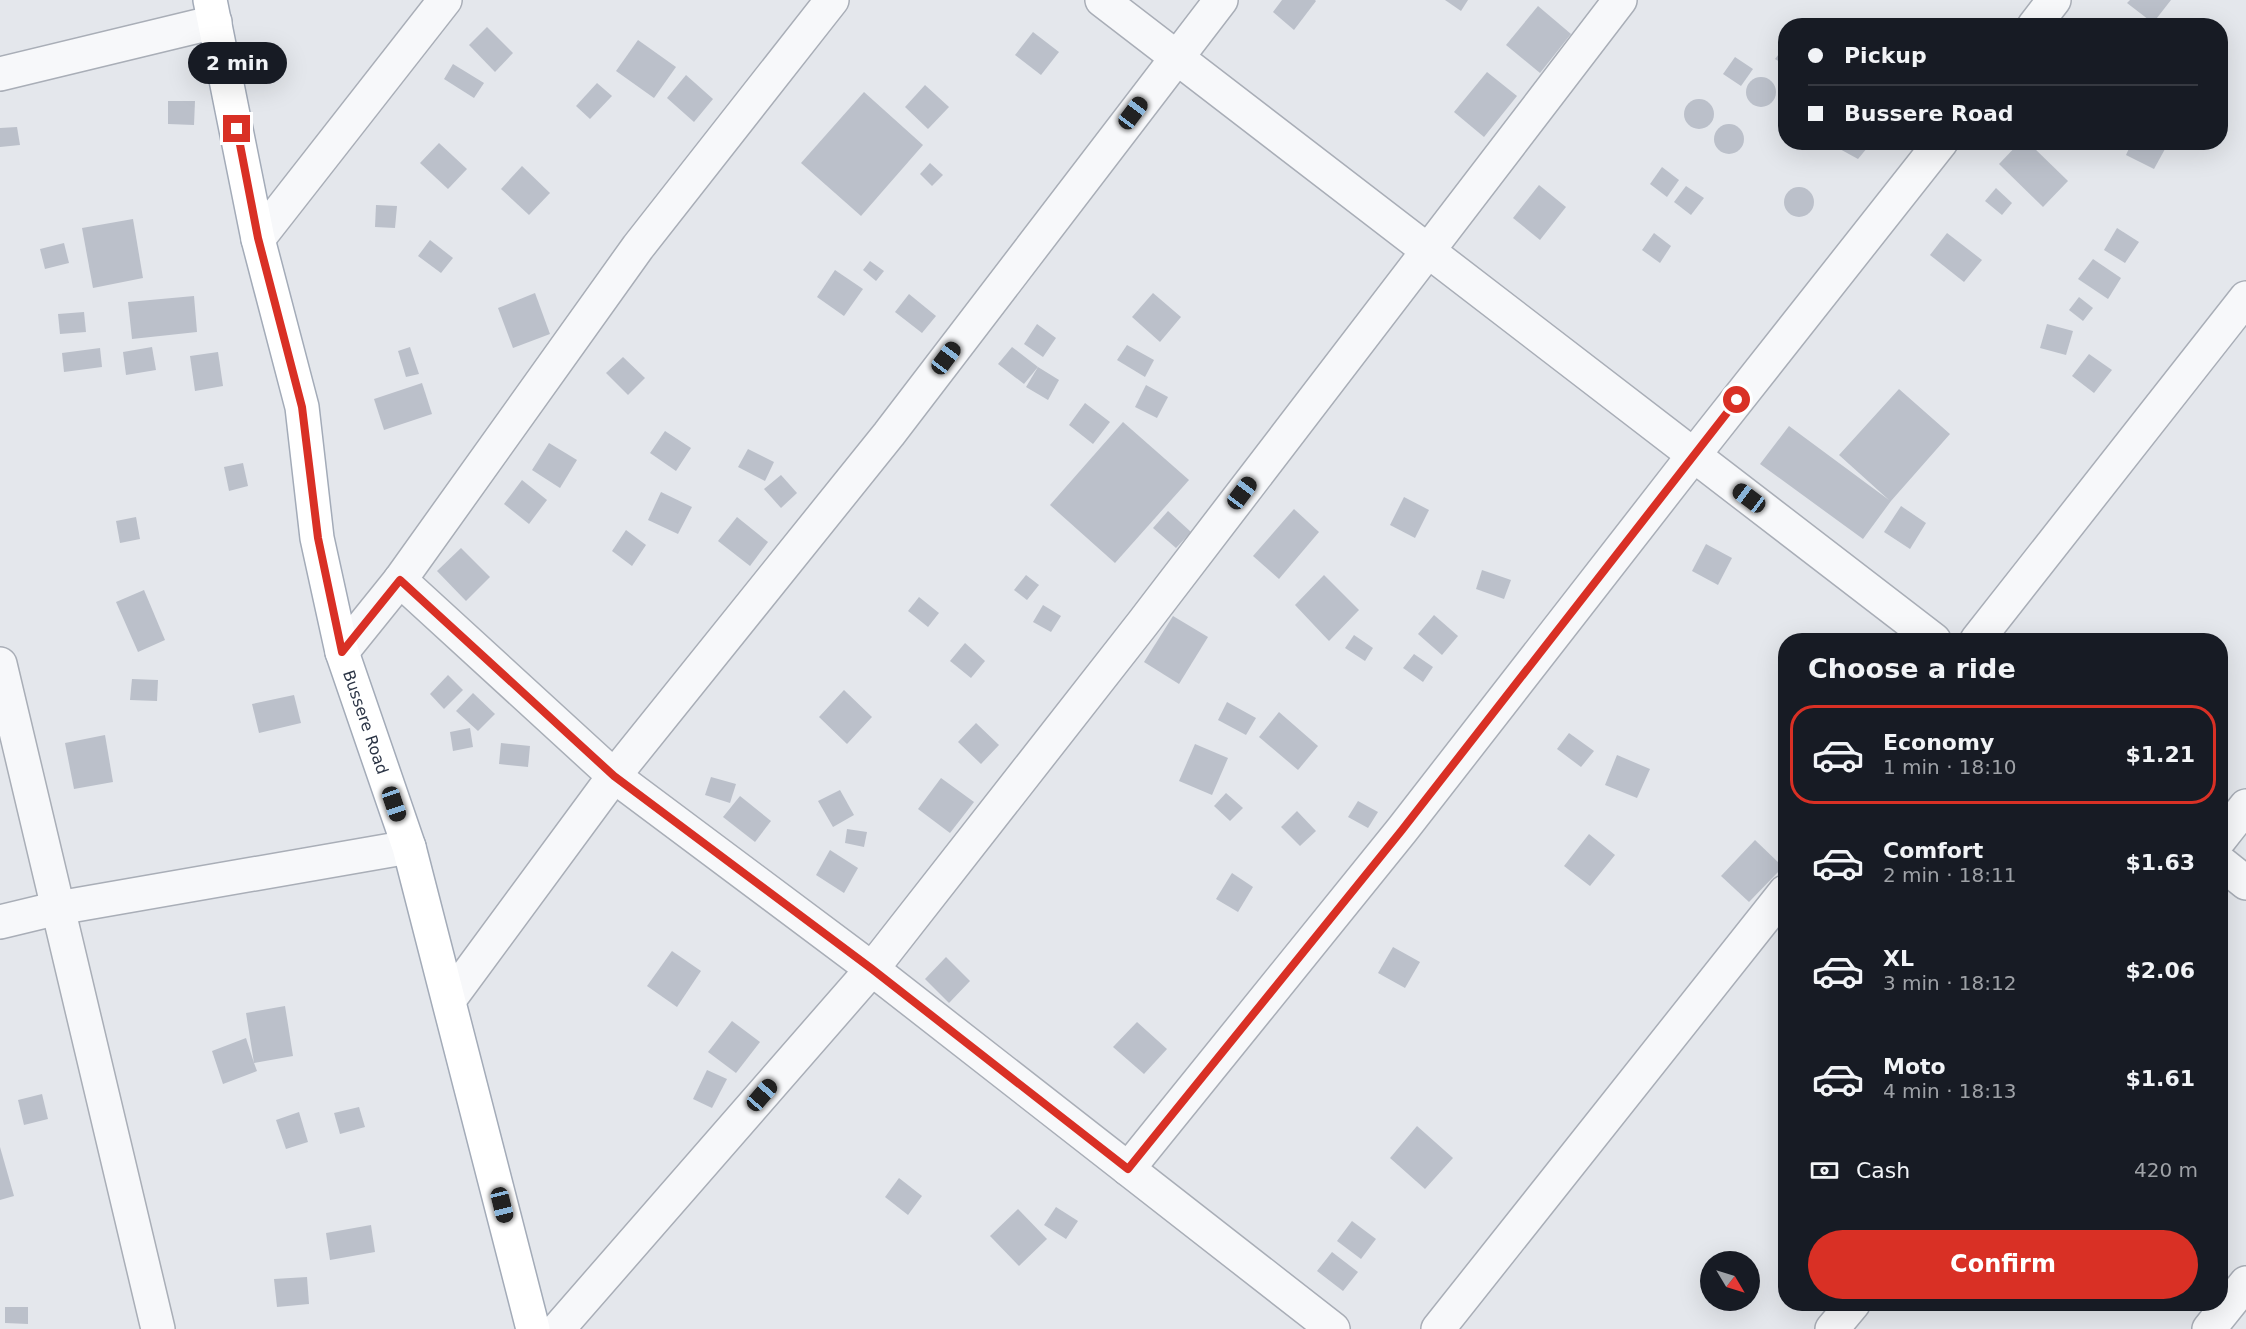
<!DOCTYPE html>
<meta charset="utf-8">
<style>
body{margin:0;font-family:"DejaVu Sans",sans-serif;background:#20242c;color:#f1f3f6;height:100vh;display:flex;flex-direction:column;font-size:22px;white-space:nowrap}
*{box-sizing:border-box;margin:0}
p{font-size:20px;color:#9ea1a6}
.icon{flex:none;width:33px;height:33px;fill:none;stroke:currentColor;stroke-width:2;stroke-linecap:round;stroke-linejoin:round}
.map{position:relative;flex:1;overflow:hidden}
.details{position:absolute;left:1778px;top:633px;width:450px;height:678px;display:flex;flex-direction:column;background:#171b24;border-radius:24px;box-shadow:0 6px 24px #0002}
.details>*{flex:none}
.top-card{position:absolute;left:1778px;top:18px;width:450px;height:132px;border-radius:24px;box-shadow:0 6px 24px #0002;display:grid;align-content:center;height:132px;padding:0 30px;background:#171b24}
.needle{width:39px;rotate:128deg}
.buttons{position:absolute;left:1700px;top:1251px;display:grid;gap:12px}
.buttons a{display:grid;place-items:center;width:60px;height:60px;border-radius:50%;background:#171b24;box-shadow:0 6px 24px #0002;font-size:30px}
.end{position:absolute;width:27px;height:27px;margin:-14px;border:8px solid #d93025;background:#fff;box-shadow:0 0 0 3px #fff}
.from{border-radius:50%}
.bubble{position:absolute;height:42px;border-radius:21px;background:#171b24;box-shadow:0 6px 24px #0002;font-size:20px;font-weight:700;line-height:42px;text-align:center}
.car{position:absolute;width:18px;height:36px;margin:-18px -9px;border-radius:8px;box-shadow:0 0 4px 2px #0007;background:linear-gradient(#222 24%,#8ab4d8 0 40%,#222 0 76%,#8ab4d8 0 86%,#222 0)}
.top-card b{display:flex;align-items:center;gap:21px;height:57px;font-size:22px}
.top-card b+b{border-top:2px solid #363941}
.top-card i{width:15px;height:15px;background:#f1f3f6}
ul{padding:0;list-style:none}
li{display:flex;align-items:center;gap:18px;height:99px;margin:0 12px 9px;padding:0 18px;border:3px solid transparent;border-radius:24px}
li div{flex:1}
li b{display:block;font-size:22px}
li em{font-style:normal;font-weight:700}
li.on{border-color:#d93025}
li>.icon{width:54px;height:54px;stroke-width:1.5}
h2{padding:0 30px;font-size:27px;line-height:72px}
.pay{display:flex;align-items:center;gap:15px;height:66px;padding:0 30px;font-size:22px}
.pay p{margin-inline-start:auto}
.action{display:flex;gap:12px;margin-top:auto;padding:12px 30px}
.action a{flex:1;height:69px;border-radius:36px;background:#d93025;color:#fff;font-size:24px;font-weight:700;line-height:69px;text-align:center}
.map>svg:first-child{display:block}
</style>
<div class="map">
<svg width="2246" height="1329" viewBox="0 0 2246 1329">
<rect width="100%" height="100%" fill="#e4e7ec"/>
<g fill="#bbc0ca">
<polygon points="1282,0 1315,0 1316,1 1294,30 1273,12"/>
<polygon points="1445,0 1468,0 1461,11"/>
<polygon points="2130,0 2171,0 2153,23 2127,3"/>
<polygon points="1538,6 1571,34 1540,73 1506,45"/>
<polygon points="487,27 513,53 495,72 469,45"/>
<polygon points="1033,32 1059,52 1041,75 1015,55"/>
<polygon points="638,40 676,67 654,98 616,71"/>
<polygon points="1785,46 1785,65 1775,59"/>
<polygon points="1735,57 1753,69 1741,86 1723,74"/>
<polygon points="453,64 484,83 474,98 444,79"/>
<polygon points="1487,72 1517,96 1484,137 1454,112"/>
<polygon points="686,75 713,99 694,122 667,98"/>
<circle cx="1761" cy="92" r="15"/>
<polygon points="597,83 612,96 590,119 576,106"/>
<polygon points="925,85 949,107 928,129 905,107"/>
<polygon points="864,92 923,145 861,216 801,163"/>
<circle cx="1699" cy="114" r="15"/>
<polygon points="168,101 195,101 194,125 168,124"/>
<circle cx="1729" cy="139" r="15"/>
<polygon points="17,127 20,145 0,147 0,128"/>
<polygon points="1827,142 1872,142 1858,159"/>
<polygon points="2020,142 2028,142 2068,181 2043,207 1999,164"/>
<polygon points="2132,142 2153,142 2165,149 2154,169 2126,155"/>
<polygon points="439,143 467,169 448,189 420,163"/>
<polygon points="930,163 943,175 932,186 920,174"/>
<polygon points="522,166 550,193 529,215 501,189"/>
<polygon points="1662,167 1679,180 1667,197 1650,184"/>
<polygon points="1539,185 1566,207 1540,240 1513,218"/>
<polygon points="1686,186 1704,198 1691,215 1674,202"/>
<circle cx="1799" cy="202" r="15"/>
<polygon points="1996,188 2012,203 2002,215 1985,201"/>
<polygon points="376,205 397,206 395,228 375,227"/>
<polygon points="133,219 143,278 93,288 82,228"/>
<polygon points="2117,228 2139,242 2125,263 2104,250"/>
<polygon points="1654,233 1671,246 1660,263 1642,250"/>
<polygon points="1947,233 1982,260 1964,282 1930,255"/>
<polygon points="430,240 453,258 441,273 418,256"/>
<polygon points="64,243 69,263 45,269 40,249"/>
<polygon points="2093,259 2121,278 2108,299 2078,279"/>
<polygon points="870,261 884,271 876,281 863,270"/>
<polygon points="835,270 863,289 844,316 817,297"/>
<polygon points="535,293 550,334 513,348 498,308"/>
<polygon points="1153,293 1181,317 1160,342 1132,317"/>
<polygon points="909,294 936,316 922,333 895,312"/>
<polygon points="194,296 197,332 132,339 128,302"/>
<polygon points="2079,297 2093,308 2083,321 2069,310"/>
<polygon points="84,312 86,332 60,334 58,314"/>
<polygon points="1037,324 1056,338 1043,357 1024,344"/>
<polygon points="2047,324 2073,331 2066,355 2040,348"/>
<polygon points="1127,345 1154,360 1145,377 1117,360"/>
<polygon points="152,347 156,370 126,375 123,352"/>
<polygon points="410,347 419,374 406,377 398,351"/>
<polygon points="1012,347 1038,367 1024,384 998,364"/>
<polygon points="100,348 102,367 64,372 62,353"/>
<polygon points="218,352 223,386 195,391 190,356"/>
<polygon points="2089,354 2112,370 2094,393 2072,376"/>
<polygon points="623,357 645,378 628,395 606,373"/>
<polygon points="1038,367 1059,380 1048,400 1026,387"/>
<polygon points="422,383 432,414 384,430 374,399"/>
<polygon points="1146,385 1168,397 1157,418 1135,407"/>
<polygon points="1899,389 1950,434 1891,501 1863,539 1760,464 1789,426 1889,500 1839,455"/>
<polygon points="1085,403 1110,422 1093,444 1069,425"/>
<polygon points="1123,422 1189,480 1115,563 1050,505"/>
<polygon points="665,431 691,448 676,471 650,453"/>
<polygon points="549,443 577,460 560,488 532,470"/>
<polygon points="748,449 774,462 765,481 738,467"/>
<polygon points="243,463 248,486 229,491 224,467"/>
<polygon points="781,475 797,493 781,508 764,489"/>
<polygon points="522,480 547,500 529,524 504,504"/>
<polygon points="661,492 692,507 678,534 648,520"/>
<polygon points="1404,497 1429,510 1415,538 1390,525"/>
<polygon points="1901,506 1926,523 1910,549 1884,532"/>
<polygon points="1294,509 1319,532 1279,579 1253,556"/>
<polygon points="1168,511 1191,532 1176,548 1153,528"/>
<polygon points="136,517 140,539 120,543 116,521"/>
<polygon points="737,517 768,542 750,566 718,541"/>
<polygon points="626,530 646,545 632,566 612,551"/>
<polygon points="1706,544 1732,558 1718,585 1692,571"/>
<polygon points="461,548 490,577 466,601 437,571"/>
<polygon points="1482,570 1511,580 1504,599 1476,589"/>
<polygon points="1026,575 1039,585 1027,600 1014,590"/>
<polygon points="1324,575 1359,610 1329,641 1295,605"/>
<polygon points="144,590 165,640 138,652 116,602"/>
<polygon points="919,597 939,613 928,627 908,611"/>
<polygon points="1043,605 1061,616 1051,632 1033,622"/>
<polygon points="1434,615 1458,636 1442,655 1418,634"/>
<polygon points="1173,616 1208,637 1179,684 1144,662"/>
<polygon points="1354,635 1373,648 1365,661 1345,648"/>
<polygon points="965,643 985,661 971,678 950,661"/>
<polygon points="1414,654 1433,667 1423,682 1403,668"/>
<polygon points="448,675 463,690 444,709 430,694"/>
<polygon points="132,679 158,680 157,701 130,700"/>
<polygon points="844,690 872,717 847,744 819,717"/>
<polygon points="473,693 495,714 478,731 456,711"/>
<polygon points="294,695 301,723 259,733 252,704"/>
<polygon points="1227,702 1256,718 1246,735 1218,720"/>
<polygon points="1279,712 1318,746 1298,770 1259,737"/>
<polygon points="976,723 999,745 981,764 958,742"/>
<polygon points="470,728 473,747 453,751 450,732"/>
<polygon points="1569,733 1594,751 1581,767 1557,749"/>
<polygon points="105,735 113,782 74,789 65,743"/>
<polygon points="501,743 530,746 528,767 499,764"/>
<polygon points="1195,744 1228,758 1212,795 1179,781"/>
<polygon points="1617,755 1650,769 1637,798 1605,785"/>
<polygon points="711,777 736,784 730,803 705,795"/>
<polygon points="941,778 974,802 950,833 918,809"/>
<polygon points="840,790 854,815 833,827 818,801"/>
<polygon points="1226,793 1243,808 1230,821 1214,806"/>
<polygon points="740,796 771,821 755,842 723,817"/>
<polygon points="1358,801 1378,812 1368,828 1348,817"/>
<polygon points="1297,811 1316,831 1300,846 1281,827"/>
<polygon points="847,829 867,832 864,847 845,843"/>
<polygon points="1589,834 1615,855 1590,886 1564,866"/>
<polygon points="1755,840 1783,867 1749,902 1721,876"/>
<polygon points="830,850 858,868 844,893 816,875"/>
<polygon points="1232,873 1253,887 1238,912 1216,899"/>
<polygon points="1393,947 1420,962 1405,988 1378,973"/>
<polygon points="672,951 701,971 677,1007 647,986"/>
<polygon points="946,957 970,981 949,1003 925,979"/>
<polygon points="285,1006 293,1056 254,1063 257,1071 223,1084 212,1051 246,1038 254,1063 246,1013"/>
<polygon points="732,1021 760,1042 736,1073 708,1052"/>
<polygon points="1137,1022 1167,1049 1144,1074 1113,1047"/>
<polygon points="707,1070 727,1079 712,1108 693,1099"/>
<polygon points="42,1094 48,1119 24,1125 18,1100"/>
<polygon points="359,1107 365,1127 340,1134 334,1113"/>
<polygon points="299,1112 308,1142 286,1149 276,1120"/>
<polygon points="1417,1126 1453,1158 1425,1189 1390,1158"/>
<polygon points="0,1147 14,1196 0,1200"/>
<polygon points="899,1178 922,1196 908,1215 885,1197"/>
<polygon points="1056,1207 1078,1221 1066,1239 1044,1225"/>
<polygon points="1018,1209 1047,1239 1019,1266 990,1236"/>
<polygon points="1352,1221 1376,1239 1361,1259 1337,1241"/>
<polygon points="371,1225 375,1252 330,1260 326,1233"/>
<polygon points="1332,1252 1358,1272 1343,1291 1317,1271"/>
<polygon points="307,1277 309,1304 277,1307 274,1279"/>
<polygon points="5,1307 28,1307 28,1324 5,1323"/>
</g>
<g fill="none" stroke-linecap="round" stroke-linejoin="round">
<defs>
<g id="minor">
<polyline points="2034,26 2054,0"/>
<polyline points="0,74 215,22"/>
<polyline points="258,239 445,0"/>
<polyline points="400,580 614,776 872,969 1333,1329"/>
<polyline points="1977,640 2246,298"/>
<polyline points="342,652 400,580 638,247 832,0"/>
<polyline points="0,664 158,1329"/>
<polyline points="2220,839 2246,806"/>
<polyline points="0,922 58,908 409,847"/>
<polyline points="449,1000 614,776 889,434 1221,0"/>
<polyline points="1128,1169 1402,830 1693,456 1941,142"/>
<polyline points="558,1329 872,969 1143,623 1620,0"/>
<polyline points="1438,1329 1785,892"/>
<polyline points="1832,1329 1853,1304"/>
<polyline points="2209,1329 2246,1283"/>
</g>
<g id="tertiary">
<polyline points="1102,0 1934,640"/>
<polyline points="2220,862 2246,883"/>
</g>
<g id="primary">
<path id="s1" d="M210,0L258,239L302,407L317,538L342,652L409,847L533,1329"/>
</g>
</defs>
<use href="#minor" stroke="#a9aeb7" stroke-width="36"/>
<use href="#tertiary" stroke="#a9aeb7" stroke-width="36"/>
<use href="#primary" stroke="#a3abb8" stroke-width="36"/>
<use href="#minor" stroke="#f7f8fa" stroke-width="33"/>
<use href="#tertiary" stroke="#f7f8fa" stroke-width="33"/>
<use href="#primary" stroke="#fff" stroke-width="33"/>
</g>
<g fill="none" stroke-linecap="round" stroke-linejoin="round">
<polyline stroke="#d93025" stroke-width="8" points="237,129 258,238 302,407 318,538 342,652 400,580 614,776 872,969 1128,1169 1402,830 1737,400"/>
</g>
<g text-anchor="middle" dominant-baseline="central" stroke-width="5" stroke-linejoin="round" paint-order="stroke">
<g font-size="16" fill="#2b3445" stroke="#f4f6f9">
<text stroke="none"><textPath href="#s1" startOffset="740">Bussere Road</textPath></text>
</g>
</g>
</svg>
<div class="buttons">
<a><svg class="needle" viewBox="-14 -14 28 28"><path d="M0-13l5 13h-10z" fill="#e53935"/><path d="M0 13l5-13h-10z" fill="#9ea1a6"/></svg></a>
</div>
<i class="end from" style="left:1737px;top:400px"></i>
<i class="end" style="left:237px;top:129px"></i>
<div class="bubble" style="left:188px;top:42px;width:99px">2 min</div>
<i class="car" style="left:1133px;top:113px;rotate:37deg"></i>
<i class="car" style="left:946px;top:358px;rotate:37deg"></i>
<i class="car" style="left:1242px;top:493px;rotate:37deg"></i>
<i class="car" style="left:1749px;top:498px;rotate:307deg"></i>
<i class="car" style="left:394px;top:804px;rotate:161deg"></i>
<i class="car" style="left:762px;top:1095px;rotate:41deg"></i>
<i class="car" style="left:502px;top:1205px;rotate:166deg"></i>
<div class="top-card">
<b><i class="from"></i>Pickup</b>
<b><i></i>Bussere Road</b>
</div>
<section class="details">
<h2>Choose a ride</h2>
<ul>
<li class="on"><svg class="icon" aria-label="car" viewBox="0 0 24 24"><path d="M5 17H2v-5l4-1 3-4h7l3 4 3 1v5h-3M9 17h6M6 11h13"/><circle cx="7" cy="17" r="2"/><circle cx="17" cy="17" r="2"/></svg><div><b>Economy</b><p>1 min · 18:10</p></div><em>$1.21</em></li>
<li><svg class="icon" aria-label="car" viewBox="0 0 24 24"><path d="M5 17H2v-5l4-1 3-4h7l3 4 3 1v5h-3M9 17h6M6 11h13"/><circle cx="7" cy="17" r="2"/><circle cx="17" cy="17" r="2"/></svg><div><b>Comfort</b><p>2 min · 18:11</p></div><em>$1.63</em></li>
<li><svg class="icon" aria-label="car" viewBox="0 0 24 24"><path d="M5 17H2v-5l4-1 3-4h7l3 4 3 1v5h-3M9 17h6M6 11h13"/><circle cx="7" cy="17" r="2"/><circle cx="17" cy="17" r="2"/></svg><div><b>XL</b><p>3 min · 18:12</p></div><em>$2.06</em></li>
<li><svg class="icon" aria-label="car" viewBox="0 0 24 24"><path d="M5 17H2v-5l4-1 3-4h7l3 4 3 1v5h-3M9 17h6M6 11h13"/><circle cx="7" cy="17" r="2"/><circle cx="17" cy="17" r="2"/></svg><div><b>Moto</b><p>4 min · 18:13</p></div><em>$1.61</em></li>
</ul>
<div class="pay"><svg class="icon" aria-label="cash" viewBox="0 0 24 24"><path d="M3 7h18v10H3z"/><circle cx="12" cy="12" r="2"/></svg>Cash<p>420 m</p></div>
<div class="action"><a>Confirm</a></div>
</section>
</div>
